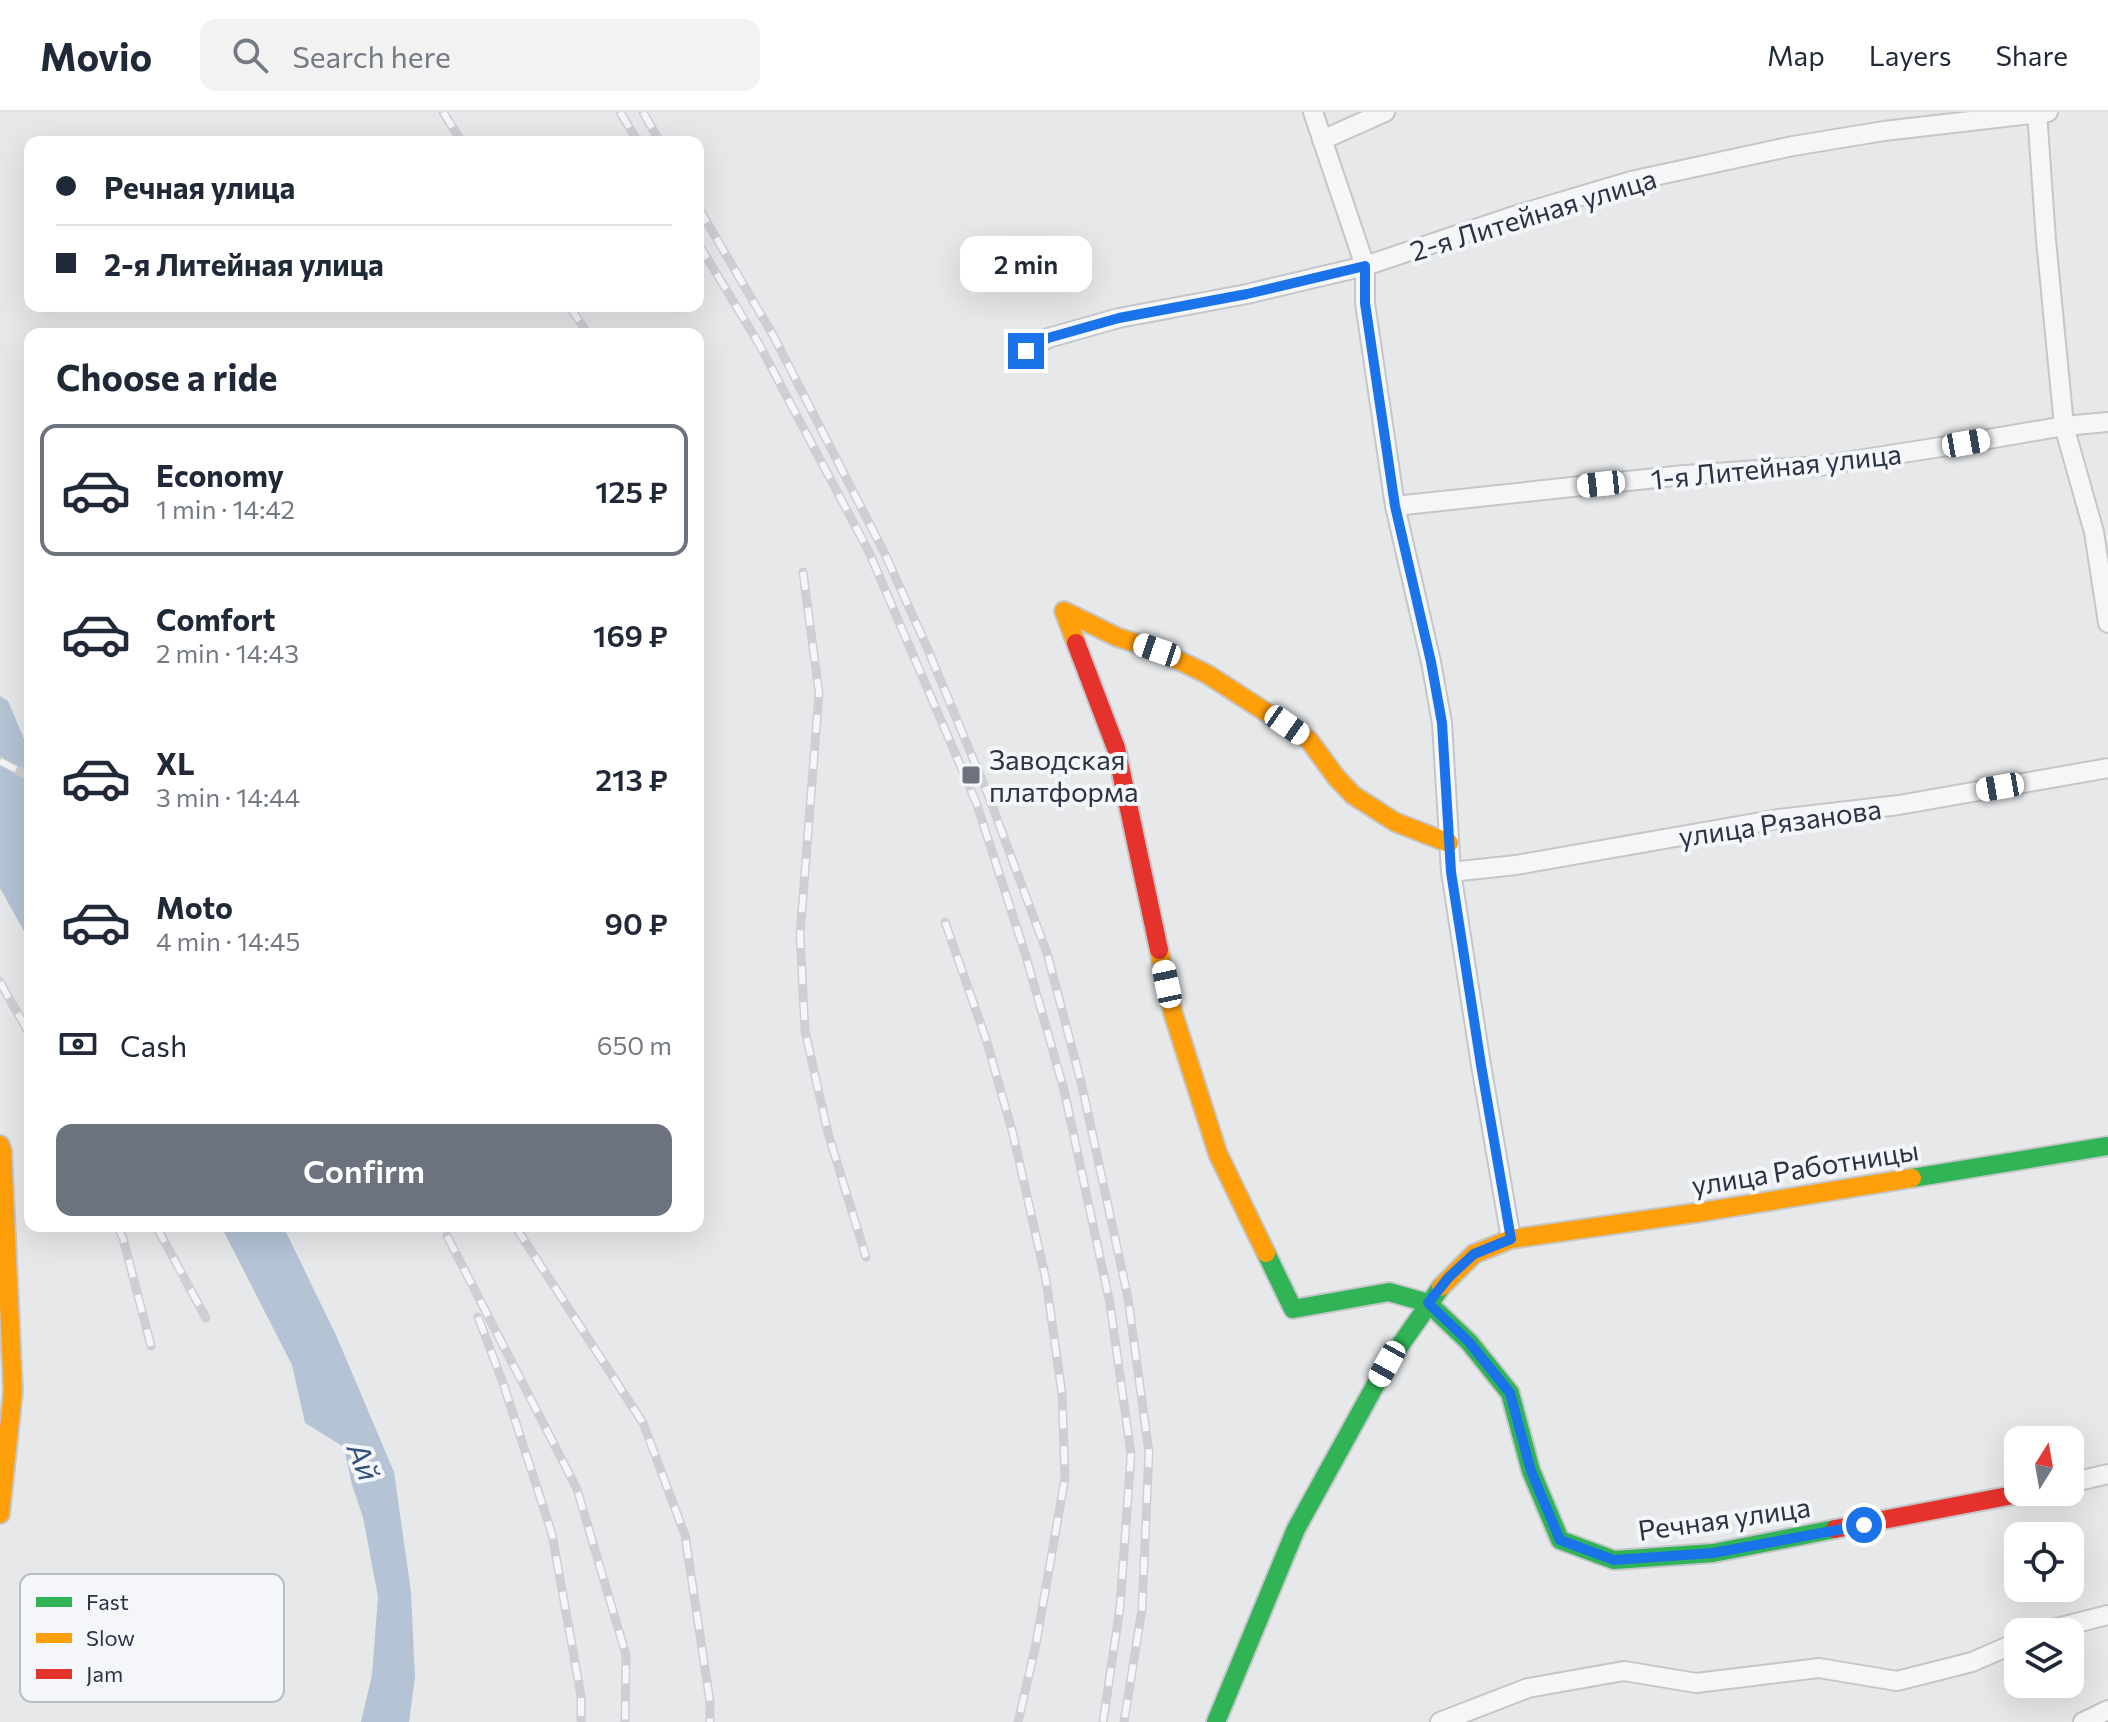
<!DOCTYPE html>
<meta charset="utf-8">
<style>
body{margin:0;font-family:Commissioner,sans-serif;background:#f2f2f3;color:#1f2937;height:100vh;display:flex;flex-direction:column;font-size:30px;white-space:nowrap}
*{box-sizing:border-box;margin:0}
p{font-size:26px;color:#747a83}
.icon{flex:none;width:44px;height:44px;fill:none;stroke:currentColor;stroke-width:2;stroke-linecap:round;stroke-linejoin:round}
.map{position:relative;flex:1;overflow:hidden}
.details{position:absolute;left:24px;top:216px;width:680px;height:904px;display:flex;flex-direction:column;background:#fff;border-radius:16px;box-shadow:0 8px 32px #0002}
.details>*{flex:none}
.banner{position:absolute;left:24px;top:24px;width:680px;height:176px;border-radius:16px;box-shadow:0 8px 32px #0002;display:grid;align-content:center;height:176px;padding:0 32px;background:#fff}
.needle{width:52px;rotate:11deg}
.controls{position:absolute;left:2004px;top:1314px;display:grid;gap:16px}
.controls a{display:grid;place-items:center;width:80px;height:80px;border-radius:16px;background:#fff;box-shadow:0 8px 32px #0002;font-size:40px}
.end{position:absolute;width:36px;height:36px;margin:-18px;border:10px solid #1a73e8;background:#fff;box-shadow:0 0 0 4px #fff}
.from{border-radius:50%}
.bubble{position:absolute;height:56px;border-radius:16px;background:#fff;box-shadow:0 8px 32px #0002;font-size:26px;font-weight:600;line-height:56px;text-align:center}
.car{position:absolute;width:24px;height:48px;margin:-24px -12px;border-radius:10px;box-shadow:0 0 6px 2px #0007;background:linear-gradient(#fff 24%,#345 0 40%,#fff 0 76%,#345 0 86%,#fff 0)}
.banner b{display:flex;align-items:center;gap:28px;height:76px;font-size:30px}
.banner b+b{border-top:2px solid #e0e1e3}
.banner i{width:20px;height:20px;background:#1f2937}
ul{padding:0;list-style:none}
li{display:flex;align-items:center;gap:24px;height:132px;margin:0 16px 12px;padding:0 16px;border:4px solid transparent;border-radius:16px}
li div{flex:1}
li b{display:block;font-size:30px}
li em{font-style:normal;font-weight:600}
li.on{border-color:#6c737f}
li>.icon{width:72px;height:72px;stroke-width:1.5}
h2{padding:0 32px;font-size:36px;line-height:96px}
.pay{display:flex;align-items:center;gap:20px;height:88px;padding:0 32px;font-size:30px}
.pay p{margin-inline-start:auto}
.button{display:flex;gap:16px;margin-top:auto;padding:16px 32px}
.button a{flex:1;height:92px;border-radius:16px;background:#6c737f;color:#fff;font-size:32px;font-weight:600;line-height:92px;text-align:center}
header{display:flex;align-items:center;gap:48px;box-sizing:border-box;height:112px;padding:0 40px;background:#fff;border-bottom:2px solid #e0e1e3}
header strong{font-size:38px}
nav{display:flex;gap:44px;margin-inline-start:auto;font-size:28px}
.search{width:560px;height:72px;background:#f2f2f3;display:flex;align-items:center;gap:20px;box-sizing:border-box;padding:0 28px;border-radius:16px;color:#747a83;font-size:30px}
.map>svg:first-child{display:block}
</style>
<header>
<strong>Movio</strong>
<div class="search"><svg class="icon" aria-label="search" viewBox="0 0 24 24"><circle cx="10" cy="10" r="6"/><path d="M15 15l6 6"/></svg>Search here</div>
<nav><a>Map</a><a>Layers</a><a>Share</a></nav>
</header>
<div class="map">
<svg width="2108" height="1610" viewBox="0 0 2108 1610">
<rect width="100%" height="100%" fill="#e6e8ea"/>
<g fill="#b4c4d5">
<polygon points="0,584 8,589 27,634 30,634 30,830 0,776"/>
<polygon points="221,1114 283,1114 336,1223 394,1360 411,1480 415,1565 409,1610 361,1610 372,1563 378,1485 363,1405 352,1373 344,1335 305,1311 292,1253"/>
</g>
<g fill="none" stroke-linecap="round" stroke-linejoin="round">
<defs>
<g id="street">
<polyline points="1313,0 1365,154 1365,191 1395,394 1431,550 1442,611 1451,760 1481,953 1511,1127"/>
<polyline points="2037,0 2046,128 2064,314 2094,420 2108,511"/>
<polyline points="1322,28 1385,0"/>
<polyline points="1026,239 1048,226 1119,206 1247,182 1365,154 1517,103 1631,69 1793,34 1884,19 2048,0"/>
<polyline points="1395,394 1684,363 1820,354 1966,331 2064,314 2108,310"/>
<polyline points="1451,760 1516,753 1778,707 1899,693 2108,656"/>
<polyline points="2070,1371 2108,1362"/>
<polyline points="2041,1520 2108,1503"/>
<polyline points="1440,1610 1528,1576 1624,1559 1696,1571 1819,1556 1897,1569 1972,1550 2018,1530"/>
<polyline points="2083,1610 2108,1598"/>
</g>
<g id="fast">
<polyline points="1912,1066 2108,1034"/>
<polyline points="1266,1141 1293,1197 1389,1180 1428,1191 1469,1230 1510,1281 1531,1359 1560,1428 1614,1448 1713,1441 1835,1417"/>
<polyline points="1216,1610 1296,1417 1387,1252 1441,1175"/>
</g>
<g id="slow">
<polyline points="1076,531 1064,499 1117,525 1157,538 1207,562 1309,628 1336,665 1353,683 1395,710 1449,731"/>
<polyline points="1159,838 1173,901 1218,1042 1266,1141"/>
<polyline points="0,1033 2,1039 13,1279 0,1402"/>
<polyline points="1441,1175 1474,1142 1511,1127 1695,1101 1912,1066"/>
</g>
<g id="jam">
<polyline points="1076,531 1116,636 1159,838"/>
<polyline points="1835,1417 2029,1380"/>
</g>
</defs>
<use href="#street" stroke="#c4c6c8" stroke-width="22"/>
<use href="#fast" stroke="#c4c6c8" stroke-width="22"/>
<use href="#slow" stroke="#c4c6c8" stroke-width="22"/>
<use href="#jam" stroke="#c4c6c8" stroke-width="22"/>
<use href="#street" stroke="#f5f6f7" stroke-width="18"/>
<use href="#fast" stroke="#30b455" stroke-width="18"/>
<use href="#slow" stroke="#ff9f0a" stroke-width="18"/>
<use href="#jam" stroke="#e5322d" stroke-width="18"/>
<defs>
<g id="rail">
<polyline points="443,0 462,30"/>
<polyline points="620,0 638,30"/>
<polyline points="643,0 660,30"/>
<polyline points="698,95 773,223 884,440 926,533 989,685 1047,841 1082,974 1128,1186 1149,1341 1142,1497 1124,1610"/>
<polyline points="698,131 759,232 869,440 976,690 1025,841 1064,978 1110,1192 1131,1342 1120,1495 1103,1610"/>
<polyline points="569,194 588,222"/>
<polyline points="803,460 819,581 800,823 805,919 828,1021 866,1145"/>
<polyline points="0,649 30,665"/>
<polyline points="945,810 986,927 1013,1022 1046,1168 1062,1282 1065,1366 1036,1532 1018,1610"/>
<polyline points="0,870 30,923"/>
<polyline points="117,1114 123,1126 151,1234"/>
<polyline points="156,1114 206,1206"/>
<polyline points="515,1114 643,1311 685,1423 710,1590 710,1610"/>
<polyline points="447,1124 577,1377 626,1543 625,1610"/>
<polyline points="478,1205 503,1271 552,1422 581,1584 581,1610"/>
</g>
</defs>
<use href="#rail" stroke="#cecfd2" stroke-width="9"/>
<use href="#rail" stroke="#f4f6f9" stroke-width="6" stroke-dasharray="18" stroke-linecap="butt"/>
</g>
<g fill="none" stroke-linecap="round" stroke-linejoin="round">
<polyline stroke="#1a73e8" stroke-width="10" points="1026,239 1048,226 1119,206 1247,182 1365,154 1365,191 1395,394 1431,550 1442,611 1451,760 1481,953 1511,1127 1474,1142 1449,1165 1428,1191 1469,1230 1510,1281 1531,1359 1560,1428 1614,1448 1713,1441 1864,1413"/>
</g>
<rect fill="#6c737f" stroke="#f4f6f9" stroke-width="3" x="961" y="653" width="20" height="20" rx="4"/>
<g text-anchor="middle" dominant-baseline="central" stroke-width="8" stroke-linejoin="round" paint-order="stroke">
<g font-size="28" fill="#2b3445" stroke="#f4f6f9">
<text transform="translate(1533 102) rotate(-17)">2-я Литейная улица</text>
<text transform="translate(1776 354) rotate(-6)">1-я Литейная улица</text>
<text transform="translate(1780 710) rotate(-8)">улица Рязанова</text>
<text transform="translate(1805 1055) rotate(-9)">улица Работницы</text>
<text transform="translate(1724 1406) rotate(-8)">Речная улица</text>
</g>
<g font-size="28" fill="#2b3445" stroke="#f4f6f9" text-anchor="start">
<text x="989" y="647">Заводская<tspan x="989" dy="32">платформа</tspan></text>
</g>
<g font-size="30" font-style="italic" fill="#34527a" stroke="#f4f6f9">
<text transform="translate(365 1349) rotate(68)">Ай</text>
</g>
</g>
<rect x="20" y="1462" width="264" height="128" rx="12" fill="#f4f6f9" stroke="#b8bcc3" stroke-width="2"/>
<rect x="36" y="1485" width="36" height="10" fill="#30b455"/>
<rect x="36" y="1521" width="36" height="10" fill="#ff9f0a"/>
<rect x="36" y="1557" width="36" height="10" fill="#e5322d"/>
<g font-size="22" fill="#2b3445">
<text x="86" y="1498">Fast</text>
<text x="86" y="1534">Slow</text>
<text x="86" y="1570">Jam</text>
</g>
</svg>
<div class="controls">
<a><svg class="needle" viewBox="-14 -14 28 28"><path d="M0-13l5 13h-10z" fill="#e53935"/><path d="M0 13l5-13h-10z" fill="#747a83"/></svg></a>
<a><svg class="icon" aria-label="locate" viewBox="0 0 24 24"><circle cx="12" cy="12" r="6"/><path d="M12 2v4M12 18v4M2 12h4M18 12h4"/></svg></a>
<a><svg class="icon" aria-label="layers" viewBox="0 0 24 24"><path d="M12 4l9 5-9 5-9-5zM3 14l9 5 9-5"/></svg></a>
</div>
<i class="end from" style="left:1864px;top:1413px"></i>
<i class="end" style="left:1026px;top:239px"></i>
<div class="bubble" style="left:960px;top:124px;width:132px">2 min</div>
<i class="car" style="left:1966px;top:331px;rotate:80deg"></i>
<i class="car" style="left:1601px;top:372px;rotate:264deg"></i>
<i class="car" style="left:1157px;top:538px;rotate:289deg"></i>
<i class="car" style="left:1287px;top:613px;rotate:125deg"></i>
<i class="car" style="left:2000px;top:675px;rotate:260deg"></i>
<i class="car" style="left:1167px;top:872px;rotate:348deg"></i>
<i class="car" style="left:1387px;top:1252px;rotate:209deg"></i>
<div class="banner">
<b><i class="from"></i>Речная улица</b>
<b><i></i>2-я Литейная улица</b>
</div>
<section class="details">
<h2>Choose a ride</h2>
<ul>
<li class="on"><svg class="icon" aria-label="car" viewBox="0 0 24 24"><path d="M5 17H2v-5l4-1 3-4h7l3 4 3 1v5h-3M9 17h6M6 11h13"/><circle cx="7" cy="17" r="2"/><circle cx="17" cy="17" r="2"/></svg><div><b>Economy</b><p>1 min · 14:42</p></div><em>125 ₽</em></li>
<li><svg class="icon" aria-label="car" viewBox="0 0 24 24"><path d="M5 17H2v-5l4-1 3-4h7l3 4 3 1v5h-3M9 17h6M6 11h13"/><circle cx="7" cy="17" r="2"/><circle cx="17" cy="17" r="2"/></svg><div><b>Comfort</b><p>2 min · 14:43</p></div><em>169 ₽</em></li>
<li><svg class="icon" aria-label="car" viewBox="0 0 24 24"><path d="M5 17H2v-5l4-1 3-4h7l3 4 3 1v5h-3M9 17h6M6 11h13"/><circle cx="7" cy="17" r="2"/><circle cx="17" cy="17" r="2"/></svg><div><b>XL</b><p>3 min · 14:44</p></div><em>213 ₽</em></li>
<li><svg class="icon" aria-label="car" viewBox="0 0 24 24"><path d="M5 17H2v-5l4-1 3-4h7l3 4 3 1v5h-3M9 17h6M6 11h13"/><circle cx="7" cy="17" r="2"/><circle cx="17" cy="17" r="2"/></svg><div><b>Moto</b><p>4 min · 14:45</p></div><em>90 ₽</em></li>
</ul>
<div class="pay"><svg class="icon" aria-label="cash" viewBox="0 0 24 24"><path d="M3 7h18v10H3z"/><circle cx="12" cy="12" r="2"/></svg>Cash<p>650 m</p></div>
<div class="button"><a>Confirm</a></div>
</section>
</div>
